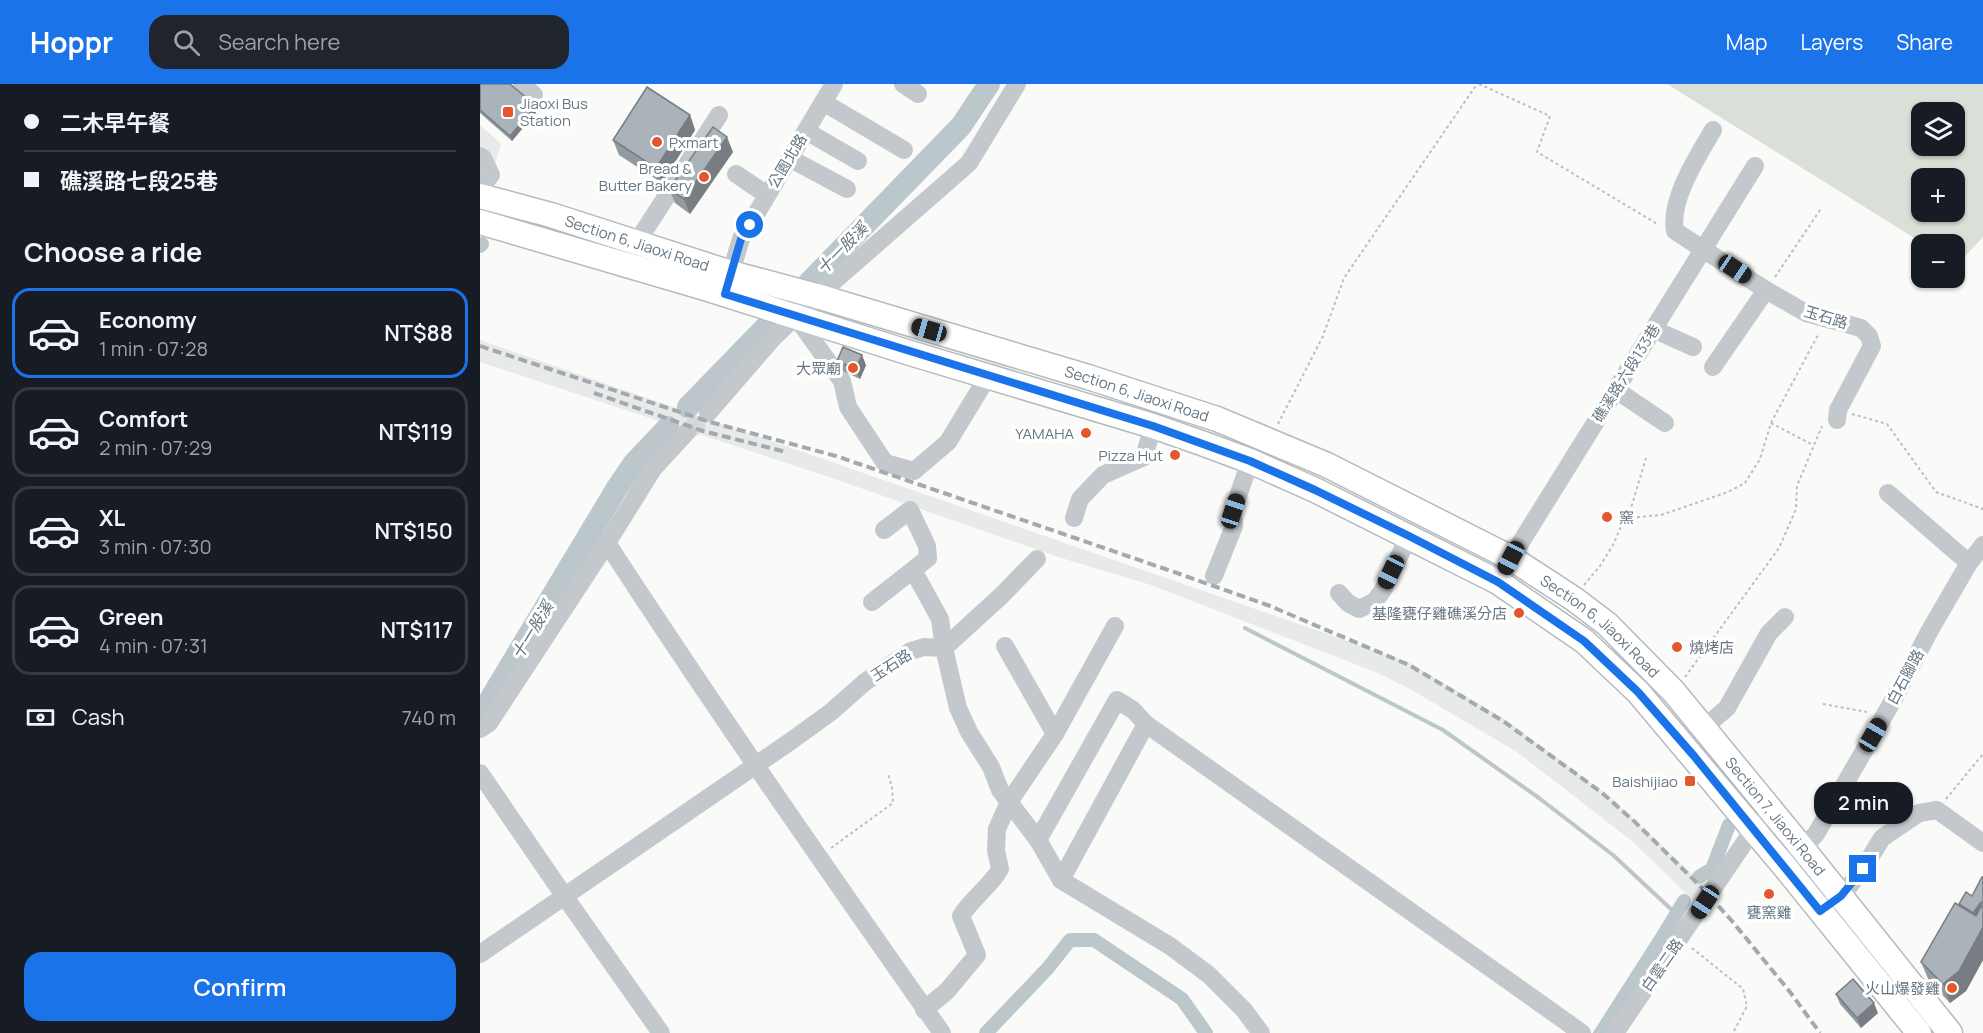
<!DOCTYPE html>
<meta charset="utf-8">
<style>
body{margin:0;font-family:Manrope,"Noto Sans TC",sans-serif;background:#20242c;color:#f1f3f6;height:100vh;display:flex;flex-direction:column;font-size:22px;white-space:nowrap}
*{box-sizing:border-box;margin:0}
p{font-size:20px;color:#9ea1a6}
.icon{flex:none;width:33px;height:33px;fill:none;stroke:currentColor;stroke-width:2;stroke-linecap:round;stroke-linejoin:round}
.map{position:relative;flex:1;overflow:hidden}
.details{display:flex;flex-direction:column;background:#171b24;width:480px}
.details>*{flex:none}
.top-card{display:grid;align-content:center;height:132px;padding:0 24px;background:#171b24}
.fabs{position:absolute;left:1431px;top:18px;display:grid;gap:12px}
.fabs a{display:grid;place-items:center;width:54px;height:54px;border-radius:12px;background:#171b24;box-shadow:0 2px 4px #0004;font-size:30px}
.end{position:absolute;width:27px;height:27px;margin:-14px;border:8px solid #1a73e8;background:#fff;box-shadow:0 0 0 3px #fff}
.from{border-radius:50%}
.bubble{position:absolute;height:42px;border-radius:18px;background:#171b24;box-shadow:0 2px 4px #0004;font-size:20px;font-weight:600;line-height:42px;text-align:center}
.car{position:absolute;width:18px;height:36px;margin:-18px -9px;border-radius:8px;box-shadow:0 0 4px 2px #0007;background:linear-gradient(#222 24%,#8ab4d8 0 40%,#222 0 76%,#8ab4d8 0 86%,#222 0)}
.top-card b{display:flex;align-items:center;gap:21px;height:57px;font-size:22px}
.top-card b+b{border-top:2px solid #363941}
.top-card i{width:15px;height:15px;background:#f1f3f6}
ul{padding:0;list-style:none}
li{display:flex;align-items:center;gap:18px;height:90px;margin:0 12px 9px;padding:0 12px;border:3px solid #363941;border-radius:18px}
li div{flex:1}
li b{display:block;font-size:22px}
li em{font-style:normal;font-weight:600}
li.active{border-color:#1a73e8}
li>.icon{width:54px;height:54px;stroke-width:1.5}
h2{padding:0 24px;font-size:27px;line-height:72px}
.pay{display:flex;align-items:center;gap:15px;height:66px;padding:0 24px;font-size:22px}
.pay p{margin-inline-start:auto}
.button{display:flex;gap:12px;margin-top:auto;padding:12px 24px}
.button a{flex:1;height:69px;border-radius:18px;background:#1a73e8;color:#fff;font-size:24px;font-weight:600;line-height:69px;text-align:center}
header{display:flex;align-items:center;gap:36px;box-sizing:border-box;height:84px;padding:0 30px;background:#1a73e8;color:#fff}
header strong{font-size:28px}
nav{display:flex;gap:33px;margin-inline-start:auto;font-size:21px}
.search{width:420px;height:54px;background:#20242c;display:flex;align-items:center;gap:15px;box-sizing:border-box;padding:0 21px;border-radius:18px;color:#9ea1a6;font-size:22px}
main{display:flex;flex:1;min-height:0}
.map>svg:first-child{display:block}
</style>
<header>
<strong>Hoppr</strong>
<div class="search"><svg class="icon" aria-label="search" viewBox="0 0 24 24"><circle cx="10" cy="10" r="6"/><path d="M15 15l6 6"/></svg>Search here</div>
<nav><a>Map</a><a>Layers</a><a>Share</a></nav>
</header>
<main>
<section class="details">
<div class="top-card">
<b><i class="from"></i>二木早午餐</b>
<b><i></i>礁溪路七段25巷</b>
</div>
<h2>Choose a ride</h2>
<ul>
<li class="active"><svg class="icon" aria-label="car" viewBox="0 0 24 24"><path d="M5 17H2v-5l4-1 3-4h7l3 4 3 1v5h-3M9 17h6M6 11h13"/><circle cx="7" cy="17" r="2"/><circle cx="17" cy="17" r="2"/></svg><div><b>Economy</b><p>1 min · 07:28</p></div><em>NT$88</em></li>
<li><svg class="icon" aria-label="car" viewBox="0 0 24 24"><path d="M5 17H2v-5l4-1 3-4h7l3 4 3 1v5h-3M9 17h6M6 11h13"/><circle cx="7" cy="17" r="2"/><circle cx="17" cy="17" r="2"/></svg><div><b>Comfort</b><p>2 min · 07:29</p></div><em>NT$119</em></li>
<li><svg class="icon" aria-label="car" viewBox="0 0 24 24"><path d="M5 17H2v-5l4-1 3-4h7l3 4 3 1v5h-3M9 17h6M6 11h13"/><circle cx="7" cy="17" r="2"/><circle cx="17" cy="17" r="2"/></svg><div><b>XL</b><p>3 min · 07:30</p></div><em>NT$150</em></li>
<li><svg class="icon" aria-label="car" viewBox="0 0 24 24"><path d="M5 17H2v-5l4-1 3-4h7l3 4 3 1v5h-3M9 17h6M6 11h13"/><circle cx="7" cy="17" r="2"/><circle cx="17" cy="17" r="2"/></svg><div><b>Green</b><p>4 min · 07:31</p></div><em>NT$117</em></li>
</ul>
<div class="pay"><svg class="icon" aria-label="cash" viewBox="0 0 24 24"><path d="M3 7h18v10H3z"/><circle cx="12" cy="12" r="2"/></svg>Cash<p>740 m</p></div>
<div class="button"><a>Confirm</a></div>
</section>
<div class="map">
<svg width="1503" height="949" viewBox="0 0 1503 949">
<rect width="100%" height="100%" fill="#fafaf8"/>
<g fill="#e8e9e9">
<polygon points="0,41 21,60 10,96 0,87"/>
<polygon points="0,256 928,578 1023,634 1130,713 1208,786 1228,809 1218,821 1152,757 1037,668 930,605 898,589 671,501 578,473 349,393 0,278"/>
</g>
<path fill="#dadfd7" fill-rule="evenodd" d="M1187,0H1503V153L1477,181L1475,180L1474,160H1444ZM1442,28H1474V62H1442ZM1442,94H1474V128H1442Z"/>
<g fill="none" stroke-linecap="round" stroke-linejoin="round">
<g stroke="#bbc7cb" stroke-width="4">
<polyline points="765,544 963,646 1059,714 1133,771 1193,827"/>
<polyline points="1115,949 1193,827 1198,828"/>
</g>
<g stroke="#bbc7cb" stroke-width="14">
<polyline points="0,162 2,160"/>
<polyline points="1219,793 1232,785 1249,741"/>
<polyline points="506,949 568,884 590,856 614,856 702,915 726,949"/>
<polyline points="1125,949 1204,817"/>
</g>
<g stroke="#bbc7cb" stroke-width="22">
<polyline points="208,323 481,42 509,0"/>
<polyline points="0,632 137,404 154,379 188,343"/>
</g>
<polyline stroke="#d5d9db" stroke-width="18" stroke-dasharray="18 9" stroke-linecap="butt" points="207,348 228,329"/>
<defs>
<g id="major">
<path id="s1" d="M0,112L71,131L251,189L337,212L608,293L737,335L847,381L1031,474L1094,515L1127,540L1194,608L1323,765L1470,949"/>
<polyline points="0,138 225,204 430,269 673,342 727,361 770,377 835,406 1018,498 1104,557 1158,608 1305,783 1439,949"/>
</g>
</defs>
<use href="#major" stroke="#b5babe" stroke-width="27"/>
<g stroke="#bbbfc2" stroke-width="2" stroke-dasharray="3 3" stroke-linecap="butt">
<polyline points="999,0 1070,32 1057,68 1179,141"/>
<polyline points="1295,193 1342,123"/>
<polyline points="1372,330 1407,340 1456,408 1503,425"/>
<polyline points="1291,339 1333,361"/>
<polyline points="798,340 843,252 864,194 997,0"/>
<polyline points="1148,434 1166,374"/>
<polyline points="1104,501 1120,482 1133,461 1142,440 1148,434 1181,431 1248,408 1265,399 1280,375 1291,339 1339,249"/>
<polyline points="1205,593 1299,464 1316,425 1317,402 1342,342"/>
<polyline points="1343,620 1387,628"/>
<polyline points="1466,715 1503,670"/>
<polyline points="351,764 413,719 412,703 408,690"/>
<polyline points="1212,864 1263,905 1267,922 1253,949"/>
</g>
<g stroke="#c3c8cc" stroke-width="18">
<polyline points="42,0 54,11 46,20 47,27"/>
<polyline points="423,0 438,10"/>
<polyline points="343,18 424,66"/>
<path d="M1233,46C1218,72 1189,116 1195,147L1286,206L1326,229L1381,244L1389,252L1392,262L1358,326L1357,336"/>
<polyline points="326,47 378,77"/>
<polyline points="0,72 3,74 11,91 0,105"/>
<polyline points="309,74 367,105"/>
<polyline points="256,90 287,111"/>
<polyline points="157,158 239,31"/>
<polyline points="247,201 261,155 354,0"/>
<polyline points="316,233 362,297 368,323 405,379 434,387 468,358 508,292"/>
<polyline points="1173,245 1213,263"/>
<polyline points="1233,283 1286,206"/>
<polyline points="1136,306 1185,339"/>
<polyline points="228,329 293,254 337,212 489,79 537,0"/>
<polyline points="1408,409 1489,479"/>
<polyline points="594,434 600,415 623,391 664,373 673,342"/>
<polyline points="404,446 430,426 447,462 448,474 433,486 460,535 464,564"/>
<path d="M127,459C235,625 348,787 462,949"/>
<polyline points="734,492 754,442 753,427 770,377"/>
<polyline points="1018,498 1031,474 1275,82"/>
<polyline points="859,509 868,519 879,525 894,518 903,506 929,452"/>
<polyline points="392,518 433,486"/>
<polyline points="525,562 575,650"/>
<polyline points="464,564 521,512 557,475"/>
<polyline points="1225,643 1247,624 1289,549 1305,533"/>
<polyline points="0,645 9,639 127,459 173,385 207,348"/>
<polyline points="0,689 85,813 181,949"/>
<polyline points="558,756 637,616 653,626 666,640"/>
<polyline points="1305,783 1336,750 1415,613 1450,546 1489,479 1503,461"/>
<polyline points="581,796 666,640 1102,949"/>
<polyline points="1340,827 1361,812 1383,785 1402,754 1439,729 1457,726 1503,759"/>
<polyline points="0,870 311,657 351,628 385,598 431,567 444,563 464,564 478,624 489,648 511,683 520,706 558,756 581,796 690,862 729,891 764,926 781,949"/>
<path d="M444,926L467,907L497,871L481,832C492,814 510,803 520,785L516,766L517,745L529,718L575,650L635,542"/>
<polyline points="1135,949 1273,746 1281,739"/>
</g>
<use href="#major" stroke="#fff" stroke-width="24"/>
<g stroke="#a2aab0" stroke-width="4" stroke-dasharray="9 4.5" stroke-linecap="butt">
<polyline points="0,262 230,338 356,372 697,489 790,522 929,581 1023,637 1121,708 1155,738 1221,803 1252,837 1310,908 1340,949"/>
<polyline points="114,309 223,347 306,368"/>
</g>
</g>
<g fill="#929a9f">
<polygon points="0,0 56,22 57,27 32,57 0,29"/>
<polygon points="210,31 215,46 182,99 139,71 133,56"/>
<polygon points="253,68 210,130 195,119 189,105"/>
<polygon points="357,277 386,281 380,295 361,286"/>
<polygon points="1503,793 1503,876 1486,907 1470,919 1449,897 1441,878 1480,822 1479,820 1492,812"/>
<polygon points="1356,910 1398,929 1381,944 1360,920"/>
</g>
<g fill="#777d82">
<polygon points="56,22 57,27 32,57 30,52"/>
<polygon points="210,31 215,46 182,99 176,84"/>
<polygon points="247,53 253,68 210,130 204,115"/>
<polygon points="382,271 386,281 380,295 376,285"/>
<polygon points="1501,818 1503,824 1499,844 1493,829"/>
<polygon points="1503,843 1503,876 1486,907 1470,919 1463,900"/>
<polygon points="1394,919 1398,929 1381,944 1377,934"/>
</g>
<g fill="#aab3b9" stroke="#777d82" stroke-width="1.5">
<polygon points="0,0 30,0 56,22 30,52 0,26"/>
<polygon points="167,3 210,31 176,84 133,56"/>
<polygon points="233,43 247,53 204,115 189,105"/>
<polygon points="363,263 382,271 376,285 357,277"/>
<polygon points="1502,793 1503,793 1503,819 1501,818 1493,829 1479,820 1486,808 1492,812"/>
<polygon points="1475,819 1496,832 1501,822 1503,823 1503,843 1479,887 1463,900 1441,878"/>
<polygon points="1373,895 1394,919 1377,934 1356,910"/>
</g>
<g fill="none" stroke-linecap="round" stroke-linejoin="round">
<polyline stroke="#1a73e8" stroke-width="8" points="270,141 261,155 245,210 673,342 770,377 835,406 929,452 1018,498 1104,557 1158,608 1214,672 1340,827 1361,812 1383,785"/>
</g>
<g fill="#e4572e" stroke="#fff" stroke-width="2">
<rect x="22" y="22" width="12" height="12" rx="3"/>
<circle cx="177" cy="58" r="6"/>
<circle cx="224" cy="93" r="6"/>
<circle cx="373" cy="284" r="6"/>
<circle cx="606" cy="349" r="6"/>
<circle cx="695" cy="371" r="6"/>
<circle cx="1127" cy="433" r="6"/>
<circle cx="1039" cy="529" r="6"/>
<circle cx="1197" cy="563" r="6"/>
<rect x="1204" y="691" width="12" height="12" rx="3"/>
<circle cx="1289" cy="810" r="6"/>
<circle cx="1472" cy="904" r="6"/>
</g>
<g text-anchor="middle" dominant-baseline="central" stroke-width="6" stroke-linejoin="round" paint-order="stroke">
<g font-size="15" fill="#657683" stroke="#fff" text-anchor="end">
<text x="40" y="19" text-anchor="start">Jiaoxi Bus<tspan x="40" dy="17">Station</tspan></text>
<text x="189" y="58" text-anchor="start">Pxmart</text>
<text x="212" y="84">Bread &amp;<tspan x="212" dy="17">Butter Bakery</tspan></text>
<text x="361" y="284">大眾廟</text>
<text x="594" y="349">YAMAHA</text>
<text x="683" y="371">Pizza Hut</text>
<text x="1139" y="433" text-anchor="start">窯</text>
<text x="1027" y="529">基隆甕仔雞礁溪分店</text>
<text x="1209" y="563" text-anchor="start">燒烤店</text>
<text x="1198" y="697">Baishijiao</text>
<text x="1289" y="828" text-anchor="middle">甕窯雞</text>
<text x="1460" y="904">火山爆發雞</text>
</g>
<g font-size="15" fill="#657683" stroke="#fff">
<text transform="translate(307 77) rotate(-59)">公園北路</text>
<text stroke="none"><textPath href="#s1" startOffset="164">Section 6, Jiaoxi Road</textPath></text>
<text transform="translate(1346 233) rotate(17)">玉石路</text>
<text transform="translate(1146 289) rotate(-58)">礁溪路六段133巷</text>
<text stroke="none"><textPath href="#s1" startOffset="686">Section 6, Jiaoxi Road</textPath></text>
<text stroke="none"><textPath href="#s1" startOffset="1208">Section 6, Jiaoxi Road</textPath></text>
<text transform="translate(411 581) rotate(-33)">玉石路</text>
<text transform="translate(1425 593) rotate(-62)">白石腳路</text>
<text stroke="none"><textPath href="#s1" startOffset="1468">Section 7, Jiaoxi Road</textPath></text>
<text transform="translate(1182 881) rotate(-55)">白雲二路</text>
</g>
<g font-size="16" font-style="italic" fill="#60757c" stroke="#fff">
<text transform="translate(362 164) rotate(-46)">十一股溪</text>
<text transform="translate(52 546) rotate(-59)">十一股溪</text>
</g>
</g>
</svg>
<div class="fabs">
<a><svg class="icon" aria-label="layers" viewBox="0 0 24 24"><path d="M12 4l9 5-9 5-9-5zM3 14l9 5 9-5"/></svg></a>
<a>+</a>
<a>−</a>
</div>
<i class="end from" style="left:270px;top:141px"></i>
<i class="end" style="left:1383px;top:785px"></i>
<div class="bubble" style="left:1334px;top:698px;width:99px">2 min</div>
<i class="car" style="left:1255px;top:185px;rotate:124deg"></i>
<i class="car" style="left:449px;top:246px;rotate:286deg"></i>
<i class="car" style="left:753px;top:427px;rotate:18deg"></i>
<i class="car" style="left:1031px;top:474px;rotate:208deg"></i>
<i class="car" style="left:911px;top:488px;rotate:206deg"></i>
<i class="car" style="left:1393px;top:651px;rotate:30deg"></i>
<i class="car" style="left:1225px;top:818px;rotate:213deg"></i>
</div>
</main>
